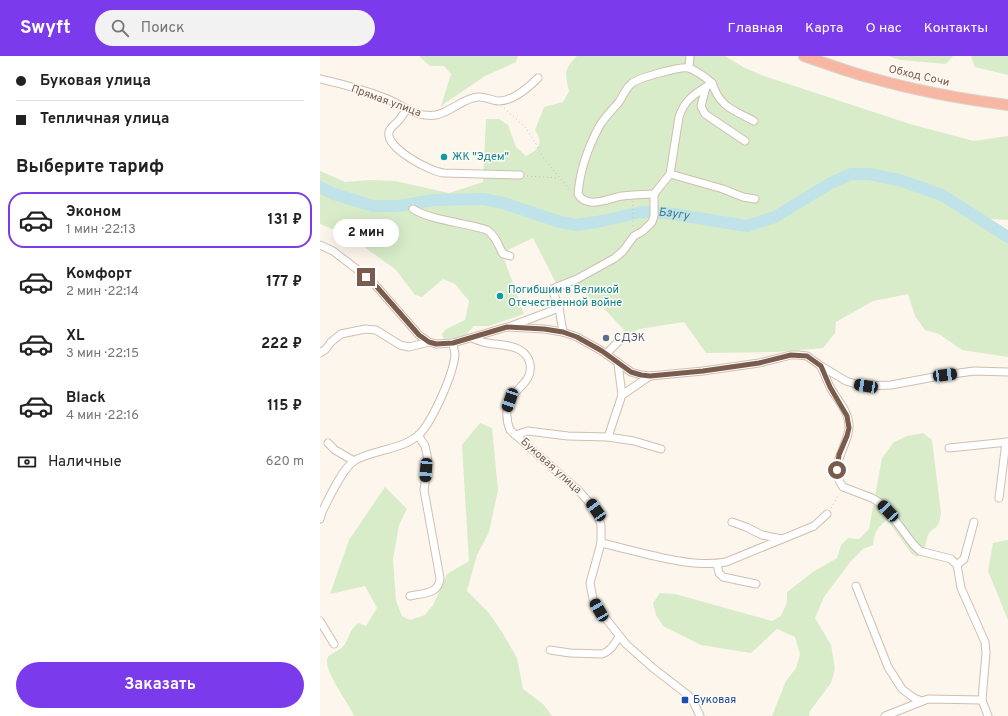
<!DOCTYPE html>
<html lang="ru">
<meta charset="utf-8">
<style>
body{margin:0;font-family:Overpass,sans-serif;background:#f2f2f2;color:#222;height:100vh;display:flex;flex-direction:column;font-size:15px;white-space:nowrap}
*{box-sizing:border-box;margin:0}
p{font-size:13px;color:#767676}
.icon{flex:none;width:22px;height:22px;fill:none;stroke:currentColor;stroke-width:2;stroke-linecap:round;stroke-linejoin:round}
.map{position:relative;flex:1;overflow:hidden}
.panel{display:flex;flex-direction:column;background:#fff;width:320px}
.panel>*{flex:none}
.hud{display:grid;align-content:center;height:88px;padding:0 16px;background:#fff}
.end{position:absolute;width:18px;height:18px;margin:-9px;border:5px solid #7a5c4d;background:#fff;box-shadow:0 0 0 2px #fff}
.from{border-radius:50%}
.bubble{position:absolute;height:28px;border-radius:14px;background:#fff;box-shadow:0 4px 16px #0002;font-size:13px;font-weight:700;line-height:28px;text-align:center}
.car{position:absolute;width:12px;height:24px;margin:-12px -6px;border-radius:5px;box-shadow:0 0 3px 1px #0007;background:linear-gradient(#222 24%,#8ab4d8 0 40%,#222 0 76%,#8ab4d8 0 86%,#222 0)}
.hud b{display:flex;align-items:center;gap:14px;height:38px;font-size:15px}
.hud b+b{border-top:1px solid #e0e0e0}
.hud i{width:10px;height:10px;background:#222}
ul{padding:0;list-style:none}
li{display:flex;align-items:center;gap:12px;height:56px;margin:0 8px 6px;padding:0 8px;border:2px solid transparent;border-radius:16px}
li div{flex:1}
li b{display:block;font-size:15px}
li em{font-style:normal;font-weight:700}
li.on{border-color:#7c3aed}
li>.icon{width:36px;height:36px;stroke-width:1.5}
h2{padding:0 16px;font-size:18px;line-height:48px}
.pay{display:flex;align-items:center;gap:10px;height:44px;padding:0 16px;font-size:15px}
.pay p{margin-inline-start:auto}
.primary-button{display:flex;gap:8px;margin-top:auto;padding:8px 16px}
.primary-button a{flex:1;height:46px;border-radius:24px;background:#7c3aed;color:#fff;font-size:16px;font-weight:700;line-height:46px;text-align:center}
header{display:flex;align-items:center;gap:24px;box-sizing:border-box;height:56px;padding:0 20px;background:#7c3aed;color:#fff}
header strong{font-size:19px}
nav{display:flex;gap:22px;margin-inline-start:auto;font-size:14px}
.search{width:280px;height:36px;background:#f2f2f2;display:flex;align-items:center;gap:10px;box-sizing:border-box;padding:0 14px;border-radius:22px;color:#767676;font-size:15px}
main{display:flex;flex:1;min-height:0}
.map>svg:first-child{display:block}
</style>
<header>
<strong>Swyft</strong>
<div class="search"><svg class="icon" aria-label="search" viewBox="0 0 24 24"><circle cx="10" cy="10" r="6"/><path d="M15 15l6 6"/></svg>Поиск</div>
<nav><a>Главная</a><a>Карта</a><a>О нас</a><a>Контакты</a></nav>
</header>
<main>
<section class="panel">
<div class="hud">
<b><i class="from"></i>Буковая улица</b>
<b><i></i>Тепличная улица</b>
</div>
<h2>Выберите тариф</h2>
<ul>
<li class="on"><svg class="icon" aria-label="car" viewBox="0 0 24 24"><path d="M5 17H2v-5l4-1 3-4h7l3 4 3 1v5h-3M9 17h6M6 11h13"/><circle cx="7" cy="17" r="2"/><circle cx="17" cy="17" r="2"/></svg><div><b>Эконом</b><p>1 мин · 22:13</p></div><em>131 ₽</em></li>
<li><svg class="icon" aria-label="car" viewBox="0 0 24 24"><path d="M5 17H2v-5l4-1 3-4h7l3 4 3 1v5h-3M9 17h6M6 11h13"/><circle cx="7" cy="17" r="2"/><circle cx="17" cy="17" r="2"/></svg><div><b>Комфорт</b><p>2 мин · 22:14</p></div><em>177 ₽</em></li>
<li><svg class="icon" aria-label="car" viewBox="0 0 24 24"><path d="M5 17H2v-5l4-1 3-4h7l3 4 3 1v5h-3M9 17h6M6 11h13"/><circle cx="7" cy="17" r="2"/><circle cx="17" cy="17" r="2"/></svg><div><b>XL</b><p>3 мин · 22:15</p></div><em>222 ₽</em></li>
<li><svg class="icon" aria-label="car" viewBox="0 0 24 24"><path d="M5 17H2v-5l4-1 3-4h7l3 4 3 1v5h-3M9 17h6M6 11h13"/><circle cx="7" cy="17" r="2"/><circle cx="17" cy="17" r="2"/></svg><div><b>Black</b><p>4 мин · 22:16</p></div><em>115 ₽</em></li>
</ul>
<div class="pay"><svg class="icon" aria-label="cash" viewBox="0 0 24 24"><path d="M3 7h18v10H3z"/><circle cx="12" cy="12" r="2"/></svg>Наличные<p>620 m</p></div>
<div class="primary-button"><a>Заказать</a></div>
</section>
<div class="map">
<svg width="688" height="660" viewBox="0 0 688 660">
<rect width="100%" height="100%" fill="#fdf6ec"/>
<g fill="#d8ecc9">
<polygon points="99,0 198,0 196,6 165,20 121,50 131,18 124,10 110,10"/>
<path d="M257,0H405L425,12L444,20L590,68L654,85L688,80V164L650,162L688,186V301L642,294L619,278L605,274L595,260L588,238L553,245L516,266L515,277L503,292L457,296L386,297L364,266L319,273L308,279L303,273L279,247L275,249L252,221L236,227L213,182L182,197L204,258L169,270H154L144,281L126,283L123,282L122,278L126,273L145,264L149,245L135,228L123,223L102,241L95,239L76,214L28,179L0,168V115L25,126L50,124L75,125L129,137L163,126L166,63H179L188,69L196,91L206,100C219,94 224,87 215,74L224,51L243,46L249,35C245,16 243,15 257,0Z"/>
<polygon points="568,0 633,0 626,8 581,4"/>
<polygon points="651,0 688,0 688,19 655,11"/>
<path d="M160,367L172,372L178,434L169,476L157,499L147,535L169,557L182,576L197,602L203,633L223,648L232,660H34C30,649 1,612 8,601C11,597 20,595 25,588C30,579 30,574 38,567L46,570L57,552L45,530L10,538L29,484L65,431L87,453L79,469L73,503L76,545L82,560L90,564L105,559L113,549L127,518L149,505L142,389Z"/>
<path d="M603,377L612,384L621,457C620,462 620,466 617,470C615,473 610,474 608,479C605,487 607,496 597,501L592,498L567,464C556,473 555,475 553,489L543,493L531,505L504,541L495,562L511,589L515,613L511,627L490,655L489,660H452L466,625L476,612L480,598L475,581L457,573L431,597L381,589L343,570L336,559L333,547L340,537L355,538L452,565L461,560L467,546V536L493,516L517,502L521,489L528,482L539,483L549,473L562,402L574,386L587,380Z"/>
<polygon points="688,484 688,564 668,515 673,487"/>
</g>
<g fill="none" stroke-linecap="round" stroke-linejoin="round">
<path stroke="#bfe3e8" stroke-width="12" id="s1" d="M0,131L14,138L53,150H79L114,144L163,143L183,147L240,166L256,169L277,166L322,156L347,157L427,170L455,161L509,128L531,118H549L579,124L622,139L688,181"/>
<defs>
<g id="minor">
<polyline points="369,12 370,0"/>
<path d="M0,23C22,28 44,34 65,42C83,49 95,62 116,59C131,56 143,42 158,41C165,40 172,45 179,45C193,45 208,32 218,22"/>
<polyline points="386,31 381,50 385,58 425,85"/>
<path d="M86,54C84,57 82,61 79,64C76,68 70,71 69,76C65,92 111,116 124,117L200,119"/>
<polyline points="350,118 403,133 423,141 435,143"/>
<path d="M334,138C323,138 313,139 302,140C289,142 267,154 258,138C260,114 268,91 280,69C285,61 293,53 299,46C303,40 306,32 311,28C317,22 361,10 369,12C377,15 385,21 392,27"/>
<path d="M93,153C110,164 146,167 167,174C176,180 178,189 183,198L190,200"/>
<polyline points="0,189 13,195 47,221 57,231 99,279 109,286 116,288 133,287 187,271 224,273 243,276 257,281 282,295 311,316 321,319 330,320 383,315 439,307 471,299 478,299 487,300 501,310 526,325 536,328 546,330 571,329 625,319 654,315 688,316"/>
<polyline points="239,252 243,276"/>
<path d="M191,270L239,252L232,233L257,223L295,202L303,195L314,180L323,175L332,166L334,160V138L350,118L359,61C365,42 377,37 392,27C400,51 413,54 434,65"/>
<path d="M152,282C157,284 162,286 167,287C177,289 190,288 200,294C205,297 209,302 210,308C213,325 197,331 190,344C185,355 186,364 190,374L258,434L276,454L281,469V487L270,527L273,543L279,554L306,588L333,612L368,639L373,645L380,660"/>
<polyline points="0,297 6,293 11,286 21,278 45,273 56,274 80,289 89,291 109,286"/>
<polyline points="286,298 302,282"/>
<path d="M501,311C504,317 507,324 510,331C517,344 530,356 529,372C527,393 507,411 523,431L552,442L560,447L575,464L593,488L600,495L631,503L637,509L641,532L665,586L666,597L662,644L668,660"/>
<polyline points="302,339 330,320"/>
<polyline points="195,379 208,375 248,380 288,381 314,385 341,393"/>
<polyline points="288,381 302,339 298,308"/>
<polyline points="8,387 15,394 34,405"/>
<polyline points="629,392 688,386"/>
<polyline points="679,442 686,386"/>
<path d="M0,463L2,456C9,442 22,413 34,405C46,397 71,394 86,387C90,385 95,382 99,379C113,364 133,319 135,299C135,295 133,291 133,287"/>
<polyline points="412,466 426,471 442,479 461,483"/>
<path d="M281,487C318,495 370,513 406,506L494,470L507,458"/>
<polyline points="397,508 399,517 403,521 436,528"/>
<polyline points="637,509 644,503 654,466"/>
<polyline points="536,530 568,611 582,633 594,642 601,645"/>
<path d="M90,540C104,537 119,538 120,522L104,434L108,406L107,399L105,390L98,379"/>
<polyline points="0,565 14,588"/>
<path d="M230,594L250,597L282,598C291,595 294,588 299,581"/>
<polyline points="565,660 608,643 662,644"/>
</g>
<path id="highway" d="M484,0C505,7 526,15 548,21C593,34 641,43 688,49"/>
</defs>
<use href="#minor" stroke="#d1beb0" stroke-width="9"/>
<use href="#highway" stroke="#dad1cd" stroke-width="12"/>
<g stroke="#d9b8a5" stroke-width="1" stroke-dasharray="1 3" stroke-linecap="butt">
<polyline points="184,52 205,71 216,88 224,103 251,135"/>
<polyline points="207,120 239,122"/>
<polyline points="313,145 313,172"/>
<polyline points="511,452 519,438"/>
</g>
<use href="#minor" stroke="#fff" stroke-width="7"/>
<use href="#highway" stroke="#f7b7a3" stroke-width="10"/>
</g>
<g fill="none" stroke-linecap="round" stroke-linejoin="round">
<polyline stroke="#7a5c4d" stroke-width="5" points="46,221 57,231 99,279 109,286 116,288 133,287 187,271 224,273 243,276 257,281 282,295 311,316 321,319 330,320 383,315 439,307 471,299 487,300 501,310 510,331 527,360 529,372 527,380 519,399 517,414"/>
</g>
<g fill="#0f9aa8" stroke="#fffaf3" stroke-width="1.5">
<circle cx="124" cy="101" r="4"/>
<circle cx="180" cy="240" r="4"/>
</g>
<circle fill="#5c6f8a" stroke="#fffaf3" stroke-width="1.5" cx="286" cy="282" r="4"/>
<rect fill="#1a4fb4" stroke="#fffaf3" stroke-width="1.5" x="361" y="640" width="8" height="8" rx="2"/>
<g text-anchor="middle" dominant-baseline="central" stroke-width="3" stroke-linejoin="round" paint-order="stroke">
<g font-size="11" fill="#7a5c4d" stroke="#fffaf3">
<text transform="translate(599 20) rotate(13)">Обход Сочи</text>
<text transform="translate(66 45) rotate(20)">Прямая улица</text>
<text transform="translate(231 410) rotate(42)">Буковая улица</text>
</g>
<g font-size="11" fill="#0d838f" stroke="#fffaf3" text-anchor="start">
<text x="132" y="101">ЖК "Эдем"</text>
<text x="188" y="234">Погибшим в Великой<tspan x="188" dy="13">Отечественной войне</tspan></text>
</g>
<g font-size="11" fill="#4e5e75" stroke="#fffaf3" text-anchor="start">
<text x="294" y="282">СДЭК</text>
</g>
<g font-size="11" fill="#164399" stroke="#fffaf3" text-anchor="start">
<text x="373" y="644">Буковая</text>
</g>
<g font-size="12" font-style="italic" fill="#437c86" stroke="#fffaf3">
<text stroke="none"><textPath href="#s1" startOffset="363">Бзугу</textPath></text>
</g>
</g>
</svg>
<i class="end from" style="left:517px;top:414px"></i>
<i class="end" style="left:46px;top:221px"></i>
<div class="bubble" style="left:13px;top:163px;width:66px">2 мин</div>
<i class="car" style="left:625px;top:319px;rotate:83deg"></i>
<i class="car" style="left:546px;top:330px;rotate:279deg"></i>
<i class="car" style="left:190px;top:344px;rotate:199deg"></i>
<i class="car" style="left:106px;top:414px;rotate:184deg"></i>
<i class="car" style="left:276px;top:454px;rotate:325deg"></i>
<i class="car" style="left:568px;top:455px;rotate:317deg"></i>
<i class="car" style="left:279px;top:554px;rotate:330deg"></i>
</div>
</main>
